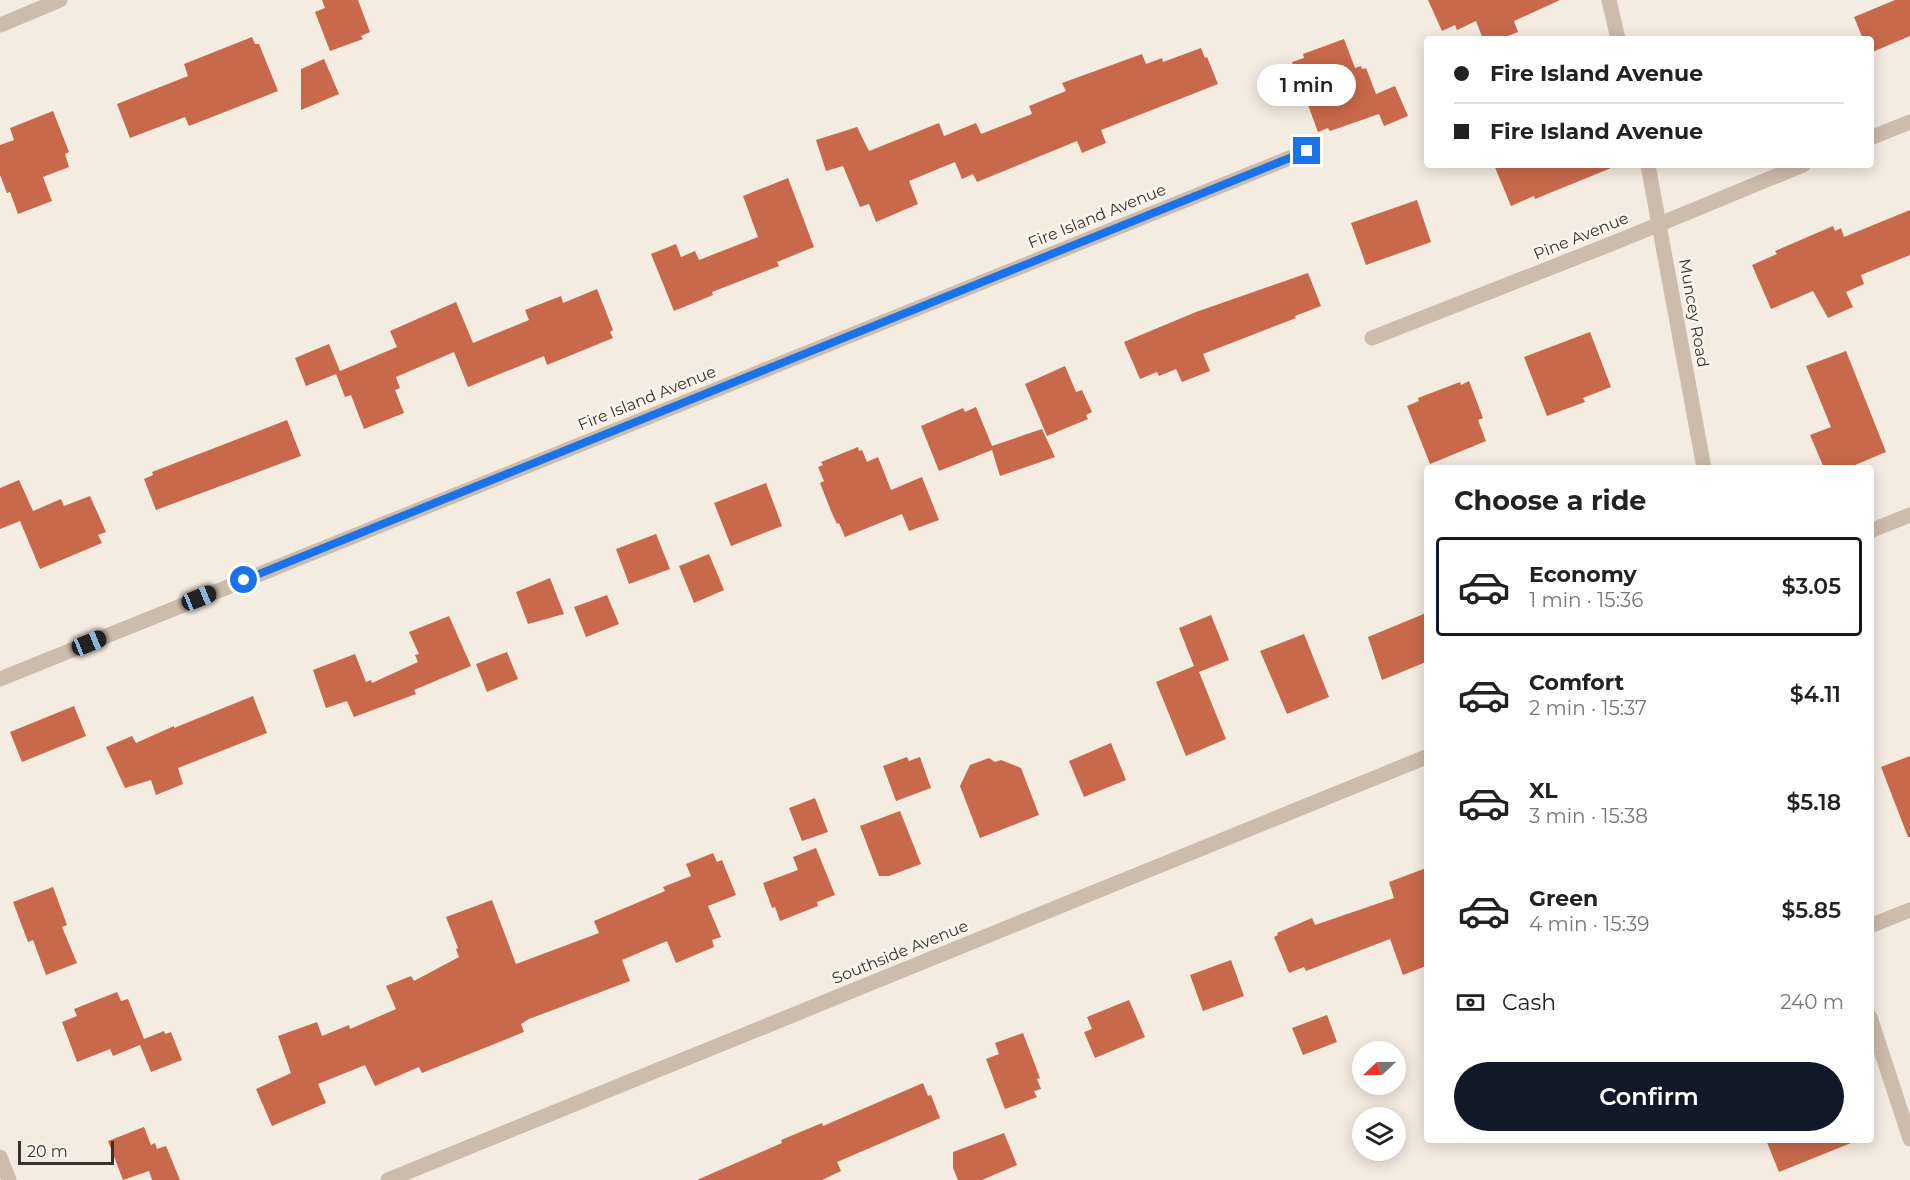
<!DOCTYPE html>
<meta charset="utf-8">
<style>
body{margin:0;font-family:Montserrat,sans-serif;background:#f2f2f2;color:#222;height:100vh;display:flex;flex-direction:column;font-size:22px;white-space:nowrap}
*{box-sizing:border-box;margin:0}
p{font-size:20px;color:#767676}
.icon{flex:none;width:33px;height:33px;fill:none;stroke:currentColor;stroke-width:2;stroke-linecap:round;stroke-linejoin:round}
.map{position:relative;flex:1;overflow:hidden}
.panel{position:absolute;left:1424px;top:465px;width:450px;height:678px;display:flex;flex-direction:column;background:#fff;border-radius:6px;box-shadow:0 3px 15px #0003}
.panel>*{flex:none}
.hud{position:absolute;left:1424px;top:36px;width:450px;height:132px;border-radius:6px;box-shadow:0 3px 15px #0003;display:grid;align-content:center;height:132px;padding:0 30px;background:#fff}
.needle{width:39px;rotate:248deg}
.tools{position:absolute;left:1352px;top:1041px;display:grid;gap:12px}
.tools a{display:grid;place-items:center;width:54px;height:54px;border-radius:50%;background:#fff;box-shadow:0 3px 15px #0003;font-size:30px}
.scale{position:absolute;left:18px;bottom:15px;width:96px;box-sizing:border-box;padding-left:6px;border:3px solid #3b302b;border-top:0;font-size:16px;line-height:21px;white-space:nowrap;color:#3b302b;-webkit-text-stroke:4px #fbf5ee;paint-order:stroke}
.end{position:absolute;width:27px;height:27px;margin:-14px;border:8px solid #1a73e8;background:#fff;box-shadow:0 0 0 3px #fff}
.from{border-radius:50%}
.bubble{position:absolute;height:42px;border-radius:21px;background:#fff;box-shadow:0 3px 15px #0003;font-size:20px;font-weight:600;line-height:42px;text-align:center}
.car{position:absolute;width:18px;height:36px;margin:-18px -9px;border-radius:8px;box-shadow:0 0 4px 2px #0007;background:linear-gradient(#222 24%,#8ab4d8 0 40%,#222 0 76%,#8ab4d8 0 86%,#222 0)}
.hud b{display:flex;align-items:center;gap:21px;height:57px;font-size:22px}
.hud b+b{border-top:2px solid #e0e0e0}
.hud i{width:15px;height:15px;background:#222}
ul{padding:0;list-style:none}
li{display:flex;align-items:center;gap:18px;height:99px;margin:0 12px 9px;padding:0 18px;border:3px solid transparent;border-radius:6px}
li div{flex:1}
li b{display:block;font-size:22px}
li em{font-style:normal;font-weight:600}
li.active{border-color:#111827}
li>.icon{width:54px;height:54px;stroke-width:1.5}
h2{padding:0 30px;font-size:27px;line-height:72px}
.pay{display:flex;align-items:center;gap:15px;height:66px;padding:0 30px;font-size:22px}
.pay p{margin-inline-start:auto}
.button{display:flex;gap:12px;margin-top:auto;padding:12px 30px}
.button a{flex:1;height:69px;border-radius:36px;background:#111827;color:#fff;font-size:24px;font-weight:600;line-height:69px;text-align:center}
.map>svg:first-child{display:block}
</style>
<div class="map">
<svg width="1910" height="1180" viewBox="0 0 1910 1180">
<rect width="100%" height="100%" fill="#f4ebe1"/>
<g fill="#c8694b">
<polygon points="322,0 358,0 370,32 361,36 363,39 330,51 315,12 325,8"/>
<polygon points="1428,0 1560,0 1514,21 1518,32 1500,39 1483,39 1476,21 1457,30 1455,25 1442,31"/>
<polygon points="1895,0 1910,0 1910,36 1870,53 1870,39 1863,39 1854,17"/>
<polygon points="252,37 255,44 259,44 278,91 189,126 185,117 130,138 117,104 188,76 184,64"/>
<polygon points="1344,39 1355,68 1361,66 1362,69 1366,68 1376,94 1395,86 1408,116 1384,126 1379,114 1330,131 1328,128 1318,132 1292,62 1304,58 1303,54"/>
<polygon points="1201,48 1205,58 1207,57 1218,84 1101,130 1106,143 1082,153 1077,141 977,182 973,174 962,179 955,162 909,181 918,204 876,222 869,204 860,207 843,166 826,171 816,140 857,127 869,151 939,123 944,136 976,123 981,134 1032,114 1029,106 1066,91 1062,83 1142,54 1146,64 1162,58 1163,62"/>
<polygon points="324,59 339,94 301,110 301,69"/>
<polygon points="53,111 69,152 65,154 69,167 43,177 52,201 18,214 10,192 7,193 0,175 0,145 14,140 10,128"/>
<polygon points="1494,165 1616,165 1616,166 1535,199 1534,196 1511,206"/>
<polygon points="788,178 814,247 777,262 779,266 712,292 713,295 674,311 651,254 676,244 681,257 695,251 699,260 758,237 743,196"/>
<polygon points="1417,200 1431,242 1366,265 1351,223"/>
<polygon points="1910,210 1910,255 1861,275 1864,284 1846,292 1853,307 1828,318 1813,291 1771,309 1752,265 1777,254 1775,251 1833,226 1835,231 1841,228 1844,237"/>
<polygon points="1308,273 1321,306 1295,316 1296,318 1203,354 1210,371 1182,382 1176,369 1159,376 1157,372 1140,379 1124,342 1196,312"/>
<polygon points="597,289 613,330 610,332 613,338 547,365 544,356 468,387 454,352 396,377 400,388 395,390 404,413 364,429 351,395 345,397 336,374 306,386 295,358 329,344 340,371 397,347 390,331 456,302 473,343 529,320 525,310 561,296 563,303"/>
<polygon points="1590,332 1611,387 1583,398 1585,402 1547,416 1524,357"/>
<polygon points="1846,351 1886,452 1848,468 1824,468 1810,435 1831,427 1806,366"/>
<polygon points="1065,366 1076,392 1082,390 1092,412 1086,415 1088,419 1047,436 1025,384"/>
<polygon points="1469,381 1483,418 1478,420 1486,441 1430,464 1407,406 1419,401 1418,398 1460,382 1461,385"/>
<polygon points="976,407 992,446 1042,429 1055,457 1000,476 992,450 939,471 921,426 963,408 965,412"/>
<polygon points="287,420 301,456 156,510 144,479 153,475 152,472"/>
<polygon points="858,447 859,451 862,450 867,462 878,457 891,490 922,477 939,520 909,531 902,514 845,537 839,523 837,524 831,511 820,483 824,481 818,467 823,465 821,462"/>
<polygon points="19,480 33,511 61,499 64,506 90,496 106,532 98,535 102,543 40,569 20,521 0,529 0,488"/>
<polygon points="766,483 782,526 731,546 714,503"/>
<polygon points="656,534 670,569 629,584 616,549"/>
<polygon points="709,554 724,590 694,603 679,566"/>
<polygon points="550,578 564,614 528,624 516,592"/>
<polygon points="607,595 619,624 586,637 574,607"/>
<polygon points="1426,613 1426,662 1382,680 1368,637"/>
<polygon points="1211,615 1229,660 1199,672 1226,739 1186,756 1156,682 1194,666 1179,628"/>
<polygon points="449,616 471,666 414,690 416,694 354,717 347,701 326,708 313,670 355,654 366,682 371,680 372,683 418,662 415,655 419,654 409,632"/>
<polygon points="1304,634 1329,697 1287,714 1260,651"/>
<polygon points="507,652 518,679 487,692 476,664"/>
<polygon points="253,696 267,733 178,768 183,784 156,795 151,780 125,788 106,747 132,736 136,743 174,726 174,728"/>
<polygon points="74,706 86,736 22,762 10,732"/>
<polygon points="1111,743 1126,780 1084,797 1069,761"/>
<polygon points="1910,756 1910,837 1908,837 1881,767"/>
<polygon points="907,757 909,761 920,757 931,788 896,801 883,766"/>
<polygon points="989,758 995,762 1001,760 1021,768 1039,815 980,838 960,786 970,765"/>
<polygon points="815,798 828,832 802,841 789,808"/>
<polygon points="900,811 921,864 889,876 879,876 860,826"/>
<polygon points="816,848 835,895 817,902 818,906 780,921 775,907 772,908 763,883 798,870 793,857"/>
<polygon points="713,853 717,862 722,860 736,895 708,906 721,937 712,940 714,947 676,963 667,941 622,960 630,981 529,1019 521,1024 524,1032 422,1073 419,1067 375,1086 365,1065 318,1084 326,1103 272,1126 256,1089 291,1073 278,1036 317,1022 322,1036 349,1025 350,1029 396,1009 386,986 411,976 414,981 459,957 456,949 458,948 446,917 492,900 516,964 599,933 594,921 665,891 663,887 691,876 686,864"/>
<polygon points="1426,868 1426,966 1403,975 1390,939 1306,971 1304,967 1289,973 1274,937 1278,935 1277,933 1312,918 1315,925 1394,898 1389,882"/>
<polygon points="53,887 67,925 62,927 77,963 46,975 33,940 28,942 13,902"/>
<polygon points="1231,960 1244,996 1203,1011 1190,975"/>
<polygon points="117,992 121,1001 128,999 144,1039 164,1031 165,1034 171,1032 182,1060 151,1072 140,1045 113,1056 110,1049 77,1062 62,1022 77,1016 74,1009"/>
<polygon points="1129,1000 1145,1037 1095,1058 1084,1032 1092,1029 1087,1017"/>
<polygon points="1327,1015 1337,1042 1303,1055 1292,1028"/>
<polygon points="1023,1033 1040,1078 1037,1079 1041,1089 1034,1091 1037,1097 1005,1109 986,1059 999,1054 995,1043"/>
<polygon points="923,1083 928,1096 931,1095 940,1118 837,1162 841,1171 822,1180 697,1180 782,1143 781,1140 822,1123 823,1126"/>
<polygon points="144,1127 151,1145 155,1143 157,1149 166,1146 180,1180 152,1180 149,1171 123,1180 108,1141"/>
<polygon points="1004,1133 1017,1165 982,1180 958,1180 953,1168 953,1152"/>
<polygon points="1766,1140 1856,1140 1856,1141 1779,1172"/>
</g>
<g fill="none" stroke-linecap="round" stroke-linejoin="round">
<g stroke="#cdbbac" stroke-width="15">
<polyline points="0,25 60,0"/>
<polyline points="1870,138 1910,122"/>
<polyline points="1372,338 1616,242 1803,165"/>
<polyline points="1870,531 1910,515"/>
<polyline points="0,679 1307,151"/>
<polyline points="1870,926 1910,910"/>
<polyline points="0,1157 9,1180"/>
<polyline points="388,1180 1426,757"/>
</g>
<g stroke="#cdbbac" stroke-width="15">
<polyline points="1609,0 1618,39"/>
<polyline points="1648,165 1704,468"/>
<polyline points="1870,1017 1910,1139"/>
</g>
</g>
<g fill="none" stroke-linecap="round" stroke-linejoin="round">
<polyline stroke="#1a73e8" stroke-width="8" points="244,580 1307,151"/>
</g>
<g text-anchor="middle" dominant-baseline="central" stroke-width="5" stroke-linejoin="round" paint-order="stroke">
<g font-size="16" fill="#3b302b" stroke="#fbf5ee">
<text transform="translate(1097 216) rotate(-22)">Fire Island Avenue</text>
<text transform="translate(1581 236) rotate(-22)">Pine Avenue</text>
<text transform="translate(1694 313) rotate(80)">Muncey Road</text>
<text transform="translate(647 398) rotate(-22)">Fire Island Avenue</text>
<text transform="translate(900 952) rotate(-22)">Southside Avenue</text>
</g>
</g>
</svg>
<div class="tools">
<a><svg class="needle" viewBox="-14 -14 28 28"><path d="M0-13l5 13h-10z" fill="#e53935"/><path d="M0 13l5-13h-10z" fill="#767676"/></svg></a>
<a><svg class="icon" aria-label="layers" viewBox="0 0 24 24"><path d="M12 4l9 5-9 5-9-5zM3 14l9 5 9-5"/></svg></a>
</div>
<div class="scale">20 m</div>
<i class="end from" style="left:244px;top:580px"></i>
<i class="end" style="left:1307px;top:151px"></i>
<div class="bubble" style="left:1257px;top:64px;width:99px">1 min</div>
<i class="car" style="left:199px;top:598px;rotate:68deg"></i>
<i class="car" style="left:89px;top:643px;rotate:68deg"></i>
<div class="hud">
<b><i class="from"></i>Fire Island Avenue</b>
<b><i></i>Fire Island Avenue</b>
</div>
<section class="panel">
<h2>Choose a ride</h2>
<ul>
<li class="active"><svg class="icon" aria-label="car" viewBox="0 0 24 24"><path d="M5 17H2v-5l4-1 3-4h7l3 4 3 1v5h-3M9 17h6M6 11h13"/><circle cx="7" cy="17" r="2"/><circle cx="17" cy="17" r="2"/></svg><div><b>Economy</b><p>1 min · 15:36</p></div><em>$3.05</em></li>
<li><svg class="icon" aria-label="car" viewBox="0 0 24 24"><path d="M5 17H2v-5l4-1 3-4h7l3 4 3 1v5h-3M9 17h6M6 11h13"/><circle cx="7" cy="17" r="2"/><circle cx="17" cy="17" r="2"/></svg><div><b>Comfort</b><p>2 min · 15:37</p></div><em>$4.11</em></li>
<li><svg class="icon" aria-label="car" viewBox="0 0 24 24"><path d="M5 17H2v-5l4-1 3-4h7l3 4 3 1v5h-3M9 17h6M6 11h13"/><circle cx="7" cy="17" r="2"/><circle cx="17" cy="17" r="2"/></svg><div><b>XL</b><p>3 min · 15:38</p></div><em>$5.18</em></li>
<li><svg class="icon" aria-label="car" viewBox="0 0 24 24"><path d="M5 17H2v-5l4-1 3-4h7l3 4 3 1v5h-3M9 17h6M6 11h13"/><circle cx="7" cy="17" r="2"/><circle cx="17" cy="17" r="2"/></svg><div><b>Green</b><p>4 min · 15:39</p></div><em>$5.85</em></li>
</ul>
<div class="pay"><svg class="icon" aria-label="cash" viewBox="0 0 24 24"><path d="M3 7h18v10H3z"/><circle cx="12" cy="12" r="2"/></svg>Cash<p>240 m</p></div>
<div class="button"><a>Confirm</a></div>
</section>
</div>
